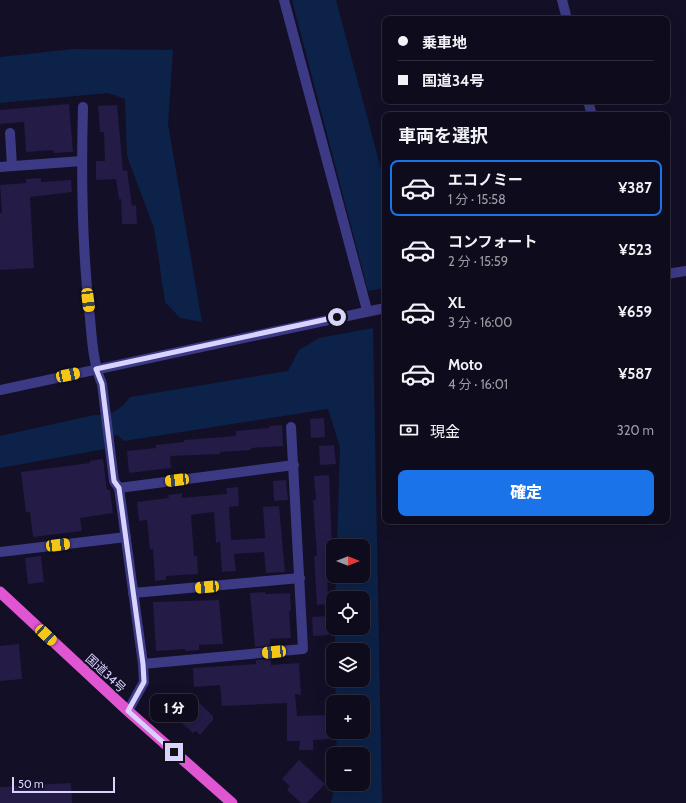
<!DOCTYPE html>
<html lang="ja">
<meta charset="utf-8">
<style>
body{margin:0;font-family:Cabin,"Noto Sans JP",sans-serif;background:#171425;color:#f1f3f6;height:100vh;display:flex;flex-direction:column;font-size:15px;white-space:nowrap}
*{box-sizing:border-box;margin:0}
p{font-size:13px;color:#9b9ba3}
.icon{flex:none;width:22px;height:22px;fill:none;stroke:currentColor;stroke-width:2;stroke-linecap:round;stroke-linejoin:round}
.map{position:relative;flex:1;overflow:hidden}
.side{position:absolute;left:382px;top:112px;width:288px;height:412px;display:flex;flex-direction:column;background:#0e0b1c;border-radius:8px;box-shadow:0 4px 16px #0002,0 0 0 1px #2e2b3b}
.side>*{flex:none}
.top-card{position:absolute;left:382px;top:16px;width:288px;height:88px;border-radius:8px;box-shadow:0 4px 16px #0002,0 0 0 1px #2e2b3b;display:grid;align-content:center;height:88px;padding:0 16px;background:#0e0b1c}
.needle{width:26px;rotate:90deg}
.buttons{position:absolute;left:326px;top:539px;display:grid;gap:8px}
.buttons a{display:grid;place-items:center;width:44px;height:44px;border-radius:8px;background:#0e0b1c;box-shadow:0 4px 16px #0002,0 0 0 1px #2e2b3b;font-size:20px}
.scale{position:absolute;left:12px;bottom:10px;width:103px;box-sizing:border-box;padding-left:4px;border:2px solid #d9d4ff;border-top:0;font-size:11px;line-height:14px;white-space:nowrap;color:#d9d4ff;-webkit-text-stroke:3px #130f26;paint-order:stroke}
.end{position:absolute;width:18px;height:18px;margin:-9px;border:5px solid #d9d4ff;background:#111;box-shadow:0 0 0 2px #111}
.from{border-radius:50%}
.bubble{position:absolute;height:28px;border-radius:8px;background:#0e0b1c;box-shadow:0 4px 16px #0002,0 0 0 1px #2e2b3b;font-size:13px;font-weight:800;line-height:28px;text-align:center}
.car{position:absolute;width:12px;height:24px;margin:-12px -6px;border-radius:5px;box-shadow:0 0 3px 1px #0007;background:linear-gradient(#f5c518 24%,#345 0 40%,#f5c518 0 76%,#345 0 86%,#f5c518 0)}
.top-card b{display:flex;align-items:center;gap:14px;height:38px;font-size:15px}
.top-card b+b{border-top:1px solid #2e2b3b}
.top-card i{width:10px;height:10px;background:#f1f3f6}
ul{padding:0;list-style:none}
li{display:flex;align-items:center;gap:12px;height:56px;margin:0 8px 6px;padding:0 8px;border:2px solid transparent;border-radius:8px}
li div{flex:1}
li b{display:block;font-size:15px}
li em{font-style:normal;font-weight:800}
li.active{border-color:#1a73e8}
li>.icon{width:36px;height:36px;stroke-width:1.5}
h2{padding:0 16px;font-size:18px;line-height:48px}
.pay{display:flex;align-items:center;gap:10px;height:44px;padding:0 16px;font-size:15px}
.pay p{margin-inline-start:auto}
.button{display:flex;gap:8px;margin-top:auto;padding:8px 16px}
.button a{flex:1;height:46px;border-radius:8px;background:#1a73e8;color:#fff;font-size:16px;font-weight:800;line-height:46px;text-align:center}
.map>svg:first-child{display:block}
</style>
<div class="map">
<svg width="686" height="803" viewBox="0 0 686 803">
<rect width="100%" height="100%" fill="#130f26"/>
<g fill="#0c2248">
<polygon points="292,0 336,0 385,184 385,288 368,291"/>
<polygon points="73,49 173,50 168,124 202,322 180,318 165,302 154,228 127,156 125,99 108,93 0,103 0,57"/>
<path d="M373,328L382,803H331L335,784H363V754H337L336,732H363V702H336L335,680H363V650H335V628H363V598H335L336,576H363V546H337L340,447L328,409L124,441L117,435L104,439L105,449L0,468V436L94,415C110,416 121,410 130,397L288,371L299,350L319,338Z"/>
</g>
<g fill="#241b47">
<polygon points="69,104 73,152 54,153 53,150 26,152 24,122 0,124 0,110"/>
<polygon points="117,105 123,171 127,170 132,206 136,205 137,224 122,224 121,199 119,199 116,179 96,180 96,161 105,161 104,132 100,132 98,106"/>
<polygon points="41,178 41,182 71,180 72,192 30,197 34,268 0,270 0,213 2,213 0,185 26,183 26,179"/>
<polygon points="324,418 325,437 311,438 310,419"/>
<polygon points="282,425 283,446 251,448 251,450 220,452 220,454 170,456 171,468 129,473 127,451 156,448 156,445 184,442 184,440 236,436 236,431 269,428 269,426"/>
<polygon points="334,445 336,464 320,465 319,446"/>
<polygon points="103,459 107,490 110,490 113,513 80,518 82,531 33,537 30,512 26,512 21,472 90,463 90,461"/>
<polygon points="329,475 332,548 327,549 328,604 317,605 314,556 317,556 313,500 316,500 314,476"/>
<polygon points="286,480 288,500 274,501 273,481"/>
<polygon points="238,487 239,506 229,507 231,540 265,538 263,507 279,506 285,572 266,573 264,552 234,554 236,571 222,572 220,542 216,543 214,512 191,515 194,556 197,556 198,574 166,576 166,580 155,581 153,549 150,549 147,520 139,521 137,502 169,498 168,495 182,493 182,498 227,494 226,488"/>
<polygon points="41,556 44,582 28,584 25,558"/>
<polygon points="265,592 265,594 290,593 291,611 289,611 291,638 270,639 270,646 255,647 250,593"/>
<polygon points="219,600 223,644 199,645 199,650 185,651 185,649 156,651 153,602"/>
<polygon points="327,616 328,635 313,636 312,617"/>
<polygon points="19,644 22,679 0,681 0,646"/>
<polygon points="271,659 271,665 299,663 301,695 295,694 297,716 328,715 328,739 313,740 313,750 299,750 300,741 287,741 287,703 222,706 220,685 194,687 193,668 256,664 256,660"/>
<polygon points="193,697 213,716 213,720 200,735 196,731 193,733 175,717"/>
<polygon points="299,760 325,784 307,803 301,803 287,790 290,786 282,779"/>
<polygon points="71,783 72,803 0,803 0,787"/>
</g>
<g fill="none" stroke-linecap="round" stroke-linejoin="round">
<g stroke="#3d3a85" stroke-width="10">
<polyline points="284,0 367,310"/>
<path d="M83,107C81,177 82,248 90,318C92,340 93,363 102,384L114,481L119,488L294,465"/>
<polyline points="10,133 12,166"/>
<polyline points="0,167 82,161"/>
<polyline points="119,488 143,664 144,682 128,711"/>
<polyline points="0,552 126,537"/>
<polyline points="133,593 300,578"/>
<polyline points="143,664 303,649 291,427"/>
</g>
<g stroke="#3d3a85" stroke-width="10">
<polyline points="562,0 567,19"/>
<polyline points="588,101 592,115"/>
<polyline points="667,274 686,271"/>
<polyline points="0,390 385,308"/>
</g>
<polyline stroke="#e055d1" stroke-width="11" points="0,592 128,711 232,803"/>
</g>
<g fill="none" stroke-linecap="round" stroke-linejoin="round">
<polyline stroke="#d9d4ff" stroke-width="5" points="174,752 128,711 144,682 143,664 119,488 114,481 102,384 96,369 337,317"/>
</g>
<g text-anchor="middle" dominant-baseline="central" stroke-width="4" stroke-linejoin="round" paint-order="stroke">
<g font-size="12" fill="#d9d4ff" stroke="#130f26">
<text transform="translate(106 673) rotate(43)">国道34号</text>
</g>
</g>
</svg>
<div class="buttons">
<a><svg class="needle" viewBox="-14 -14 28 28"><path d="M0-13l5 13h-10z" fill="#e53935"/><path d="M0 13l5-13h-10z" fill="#9b9ba3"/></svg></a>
<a><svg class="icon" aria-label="locate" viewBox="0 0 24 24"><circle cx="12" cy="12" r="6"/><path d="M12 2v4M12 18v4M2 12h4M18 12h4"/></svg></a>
<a><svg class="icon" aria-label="layers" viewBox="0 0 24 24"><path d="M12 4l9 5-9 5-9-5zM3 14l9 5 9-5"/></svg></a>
<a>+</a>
<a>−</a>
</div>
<div class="scale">50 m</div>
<i class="end from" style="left:337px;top:317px"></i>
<i class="end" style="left:174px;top:752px"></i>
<div class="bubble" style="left:150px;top:694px;width:48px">1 分</div>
<i class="car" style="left:88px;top:300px;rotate:173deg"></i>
<i class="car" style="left:68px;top:375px;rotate:78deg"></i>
<i class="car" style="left:177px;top:480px;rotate:263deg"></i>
<i class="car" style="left:58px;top:545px;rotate:83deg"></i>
<i class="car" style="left:207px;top:587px;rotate:265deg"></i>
<i class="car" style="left:46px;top:635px;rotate:133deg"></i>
<i class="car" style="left:274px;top:652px;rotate:264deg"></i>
<div class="top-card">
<b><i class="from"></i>乗車地</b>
<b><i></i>国道34号</b>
</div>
<section class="side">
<h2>車両を選択</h2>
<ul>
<li class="active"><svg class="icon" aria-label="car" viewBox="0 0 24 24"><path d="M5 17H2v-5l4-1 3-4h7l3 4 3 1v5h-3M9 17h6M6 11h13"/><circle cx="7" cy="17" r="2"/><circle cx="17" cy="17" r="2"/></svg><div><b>エコノミー</b><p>1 分 · 15:58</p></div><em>¥387</em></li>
<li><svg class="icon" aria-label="car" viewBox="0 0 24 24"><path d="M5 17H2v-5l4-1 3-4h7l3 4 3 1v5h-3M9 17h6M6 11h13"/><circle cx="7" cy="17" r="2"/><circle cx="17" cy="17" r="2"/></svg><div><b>コンフォート</b><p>2 分 · 15:59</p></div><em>¥523</em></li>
<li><svg class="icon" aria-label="car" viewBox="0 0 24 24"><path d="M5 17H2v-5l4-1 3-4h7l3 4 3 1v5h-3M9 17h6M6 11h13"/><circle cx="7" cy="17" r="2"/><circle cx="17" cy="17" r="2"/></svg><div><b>XL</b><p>3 分 · 16:00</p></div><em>¥659</em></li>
<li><svg class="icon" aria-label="car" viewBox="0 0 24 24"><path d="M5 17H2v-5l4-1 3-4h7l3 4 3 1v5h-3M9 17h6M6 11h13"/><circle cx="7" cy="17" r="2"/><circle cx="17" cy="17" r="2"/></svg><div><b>Moto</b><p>4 分 · 16:01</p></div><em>¥587</em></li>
</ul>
<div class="pay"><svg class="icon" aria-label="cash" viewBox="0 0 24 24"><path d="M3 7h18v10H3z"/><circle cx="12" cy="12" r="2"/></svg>現金<p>320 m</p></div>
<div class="button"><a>確定</a></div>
</section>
</div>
